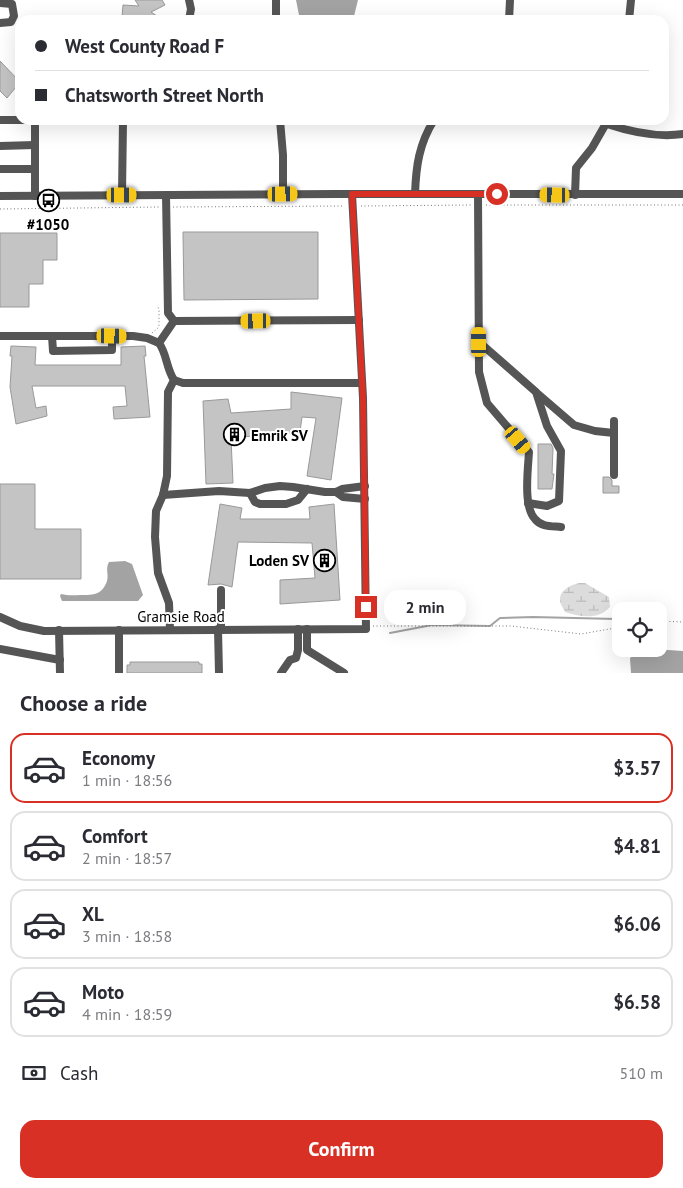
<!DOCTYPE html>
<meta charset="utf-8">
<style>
body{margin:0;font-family:"PT Sans",sans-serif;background:#f7f7f7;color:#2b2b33;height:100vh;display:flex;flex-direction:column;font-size:19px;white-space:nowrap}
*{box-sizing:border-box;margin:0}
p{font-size:16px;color:#7c7c81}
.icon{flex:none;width:28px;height:28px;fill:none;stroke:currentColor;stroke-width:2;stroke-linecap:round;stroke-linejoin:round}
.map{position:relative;height:673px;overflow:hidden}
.side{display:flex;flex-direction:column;background:#fff;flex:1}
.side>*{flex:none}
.guide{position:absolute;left:15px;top:15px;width:654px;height:110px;border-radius:15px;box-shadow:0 5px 20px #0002;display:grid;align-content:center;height:110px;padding:0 20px;background:#fff}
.controls{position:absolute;left:612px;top:602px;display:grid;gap:10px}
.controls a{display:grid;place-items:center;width:55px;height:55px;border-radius:10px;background:#fff;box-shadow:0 5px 20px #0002;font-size:25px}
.end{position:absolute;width:22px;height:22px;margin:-11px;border:6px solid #d93025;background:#fff;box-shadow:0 0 0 2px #fff}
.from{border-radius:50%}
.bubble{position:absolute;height:35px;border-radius:15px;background:#fff;box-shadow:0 5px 20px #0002;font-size:16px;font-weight:600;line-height:35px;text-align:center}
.car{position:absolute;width:15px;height:30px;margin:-15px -8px;border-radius:6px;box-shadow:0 0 4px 1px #0007;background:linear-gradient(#f5c518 24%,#345 0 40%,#f5c518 0 76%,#345 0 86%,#f5c518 0)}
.guide b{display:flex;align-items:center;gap:18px;height:48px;font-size:19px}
.guide b+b{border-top:1px solid #e1e1e2}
.guide i{width:12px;height:12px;background:#2b2b33}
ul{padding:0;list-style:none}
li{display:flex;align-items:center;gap:15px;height:70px;margin:0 10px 8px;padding:0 10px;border:2px solid #e1e1e2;border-radius:15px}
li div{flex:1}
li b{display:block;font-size:19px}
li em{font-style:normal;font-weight:600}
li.on{border-color:#d93025}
li>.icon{width:45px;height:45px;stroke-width:1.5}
h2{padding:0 20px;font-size:22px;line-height:60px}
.pay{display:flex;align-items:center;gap:12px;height:55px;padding:0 20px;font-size:19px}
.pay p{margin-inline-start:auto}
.action{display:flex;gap:10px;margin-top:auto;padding:10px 20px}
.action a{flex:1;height:58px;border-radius:15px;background:#d93025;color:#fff;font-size:20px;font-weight:600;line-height:58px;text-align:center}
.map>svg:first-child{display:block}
</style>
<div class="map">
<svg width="683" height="673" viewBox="0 0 683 673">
<defs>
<pattern id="wetland-marsh" width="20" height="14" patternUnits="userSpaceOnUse" patternTransform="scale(1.25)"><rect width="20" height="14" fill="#dcdcdc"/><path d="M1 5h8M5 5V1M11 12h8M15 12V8" fill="none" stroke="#bbb"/></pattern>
</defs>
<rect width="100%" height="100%" fill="#fff"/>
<path fill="url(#wetland-marsh)" d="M579,583H585L609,597L610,607C599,620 580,617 565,612C564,609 560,604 560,601C559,590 571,585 579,583Z"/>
<g fill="#a3a3a3">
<polygon points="296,0 358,0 353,20 300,20"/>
<path d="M125,561L132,564L143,595L138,601H62L60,596L61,594C69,596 74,595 81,595C94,595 102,595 107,581C109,574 105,569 109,562Z"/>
<polygon points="653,649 683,651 683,673 631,673 630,658 638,652"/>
</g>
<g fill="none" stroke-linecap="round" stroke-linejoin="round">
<g stroke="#a3a3a3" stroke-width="2">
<polyline points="390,633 432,625 490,626 500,618 533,617 616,619 621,647"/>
<polyline points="632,649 638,652"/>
</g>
</g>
<g fill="#c4c4c4" stroke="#999">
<polygon points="135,0 162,0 165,5 151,12 163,20 141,20 143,17 122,17 123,5 139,6"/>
<polygon points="0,61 20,82 7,98 0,91"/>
<polygon points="183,232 318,232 318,299 184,300"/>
<polygon points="0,233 57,233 57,260 43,260 43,284 29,284 29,307 0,307"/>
<polygon points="11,346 36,347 35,365 121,365 121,347 145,346 146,356 144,356 150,417 114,419 113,407 127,406 125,386 32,386 36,408 46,406 47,416 16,424 10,387 12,356 10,356"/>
<polygon points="291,392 342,398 331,480 307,476 316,418 302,417 300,432 231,438 233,483 206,484 203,401 228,399 231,413 291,409"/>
<polygon points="538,444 551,444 553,448 552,474 554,474 552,489 538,489"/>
<polygon points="603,477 609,477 612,480 612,486 619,486 619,493 603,493"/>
<polygon points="0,484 35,484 35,529 81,529 81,579 0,579"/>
<polygon points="220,504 242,508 240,519 310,519 309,507 334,504 340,600 280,604 280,580 315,578 312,543 238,542 232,587 221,584 208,585"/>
<polygon points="130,662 199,662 199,664 202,664 202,673 127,673 127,665 130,665"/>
</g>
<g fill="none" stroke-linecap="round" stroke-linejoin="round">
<g stroke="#777" stroke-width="1" stroke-dasharray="1 2.5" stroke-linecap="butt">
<polyline points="486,205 683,205"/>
<polyline points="361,206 472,205"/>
<polyline points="173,207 344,206"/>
<polyline points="0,209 159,207"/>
<polyline points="152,333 159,327 159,309 157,305"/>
<polyline points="659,621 683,622"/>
<polyline points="373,626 511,626 581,634 621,627"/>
</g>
<g stroke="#555" stroke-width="8">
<polyline points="189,0 191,9 189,20"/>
<polyline points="276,0 276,20"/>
<polyline points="0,3 12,4 14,16 11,22 0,23"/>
<polyline points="509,20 510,0"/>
<polyline points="629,20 631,0"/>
<polyline points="0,120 123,120"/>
<polyline points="280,120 283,155 283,194"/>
<path d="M607,124C631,132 657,138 683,134"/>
<polyline points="0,146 35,145"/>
<polyline points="0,169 35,169"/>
<path d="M415,194C416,166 419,144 434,120"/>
<path d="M478,194L479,372L487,403L529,452C528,469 523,507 535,519C541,527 552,526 561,527"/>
<polyline points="122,195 123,120"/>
<polyline points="166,195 168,313 174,321"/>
<polyline points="575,195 576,168 592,148 608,120"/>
<polyline points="0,196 336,194 683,194"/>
<polyline points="35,196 35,121"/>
<polyline points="0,336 133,336 147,338 159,343"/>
<polyline points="52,336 53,351 112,350 112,336"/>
<polyline points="479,342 536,392 547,426 561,451 559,501 547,506 528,503"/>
<polyline points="174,380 183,383 362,383"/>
<polyline points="538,394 574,425 595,431 614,433"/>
<polyline points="614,475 614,421"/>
<polyline points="336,492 343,497 365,499"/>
<polyline points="250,493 255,502 260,504 286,504 298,500 307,489"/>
<polyline points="163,495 219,491 250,493 265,488 280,486 293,487 325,492 336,492 342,489 365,486"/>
<polyline points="0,617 20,626 44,631 366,629 363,398 352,194"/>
<polyline points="218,629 219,673"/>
<polyline points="221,629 221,590"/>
<polyline points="307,629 307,650 344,673"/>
<polyline points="59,630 60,673"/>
<polyline points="119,630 119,673"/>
<path d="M170,630L169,603L158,573L155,537L156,511L163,495L167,476L168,392L174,380C166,368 167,354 159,343L174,321L359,320"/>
<polyline points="0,649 60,660"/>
<polyline points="281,673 290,660 296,658 298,650 298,629"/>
</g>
</g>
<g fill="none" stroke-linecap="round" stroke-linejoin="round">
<polyline stroke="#d93025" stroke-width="6" points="366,607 363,398 352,194 497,194"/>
</g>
<defs>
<symbol id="bus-ring" viewBox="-11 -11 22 22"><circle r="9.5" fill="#fff" stroke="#000" stroke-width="1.5"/><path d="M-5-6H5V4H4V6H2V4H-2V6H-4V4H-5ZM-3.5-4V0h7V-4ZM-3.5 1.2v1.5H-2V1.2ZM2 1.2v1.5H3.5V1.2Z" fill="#000"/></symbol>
<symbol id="building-ring" viewBox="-11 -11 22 22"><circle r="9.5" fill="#fff" stroke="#000" stroke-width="1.5"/><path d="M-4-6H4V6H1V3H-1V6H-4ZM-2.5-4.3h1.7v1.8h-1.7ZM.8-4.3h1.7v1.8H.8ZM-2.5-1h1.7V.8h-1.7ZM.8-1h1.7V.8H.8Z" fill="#000"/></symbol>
</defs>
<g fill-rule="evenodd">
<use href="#bus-ring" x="36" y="188" width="25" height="25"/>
<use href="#building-ring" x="222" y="422" width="25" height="25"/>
<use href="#building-ring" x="312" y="548" width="25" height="25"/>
</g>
<g text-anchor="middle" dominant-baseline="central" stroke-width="4" stroke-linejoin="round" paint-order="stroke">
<g font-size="15" font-weight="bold" fill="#000" stroke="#fff">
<text x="48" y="224">#1050</text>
<text x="251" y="435" text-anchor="start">Emrik SV</text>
<text x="309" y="560" text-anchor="end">Loden SV</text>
</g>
<g font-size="15" fill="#000" stroke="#fff">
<text x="181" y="616">Gramsie Road</text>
</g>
</g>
</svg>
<div class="controls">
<a><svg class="icon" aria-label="locate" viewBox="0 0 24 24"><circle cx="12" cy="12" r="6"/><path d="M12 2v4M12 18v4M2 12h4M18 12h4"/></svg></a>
</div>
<i class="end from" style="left:497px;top:194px"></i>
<i class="end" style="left:366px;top:607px"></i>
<div class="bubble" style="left:384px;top:590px;width:82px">2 min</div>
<i class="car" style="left:283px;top:194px;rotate:89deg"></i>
<i class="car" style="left:122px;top:195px;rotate:90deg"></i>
<i class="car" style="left:555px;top:195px;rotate:271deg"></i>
<i class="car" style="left:256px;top:321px;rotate:269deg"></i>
<i class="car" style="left:112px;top:336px;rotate:91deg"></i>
<i class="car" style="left:479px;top:342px;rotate:0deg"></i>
<i class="car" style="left:518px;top:440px;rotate:140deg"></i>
<div class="guide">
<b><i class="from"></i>West County Road F</b>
<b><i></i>Chatsworth Street North</b>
</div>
</div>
<section class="side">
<h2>Choose a ride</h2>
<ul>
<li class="on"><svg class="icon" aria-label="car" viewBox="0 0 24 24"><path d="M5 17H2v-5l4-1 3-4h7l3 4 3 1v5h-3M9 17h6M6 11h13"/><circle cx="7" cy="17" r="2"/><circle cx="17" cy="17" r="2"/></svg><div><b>Economy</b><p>1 min · 18:56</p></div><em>$3.57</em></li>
<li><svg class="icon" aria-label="car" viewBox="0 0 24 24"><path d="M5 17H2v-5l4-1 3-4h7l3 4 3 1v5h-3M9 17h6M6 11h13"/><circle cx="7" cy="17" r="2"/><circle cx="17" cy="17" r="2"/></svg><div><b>Comfort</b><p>2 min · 18:57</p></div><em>$4.81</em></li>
<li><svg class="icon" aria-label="car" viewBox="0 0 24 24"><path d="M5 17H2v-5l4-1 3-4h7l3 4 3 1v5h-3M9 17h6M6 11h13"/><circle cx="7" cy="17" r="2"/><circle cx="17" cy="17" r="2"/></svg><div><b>XL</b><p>3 min · 18:58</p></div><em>$6.06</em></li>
<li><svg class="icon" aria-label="car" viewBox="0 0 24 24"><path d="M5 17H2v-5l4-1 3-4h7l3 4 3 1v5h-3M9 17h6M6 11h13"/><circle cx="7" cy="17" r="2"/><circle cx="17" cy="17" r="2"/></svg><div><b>Moto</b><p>4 min · 18:59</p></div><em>$6.58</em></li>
</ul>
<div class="pay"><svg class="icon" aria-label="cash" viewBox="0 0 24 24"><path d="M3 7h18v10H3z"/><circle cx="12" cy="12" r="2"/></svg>Cash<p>510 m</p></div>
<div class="action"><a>Confirm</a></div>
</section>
